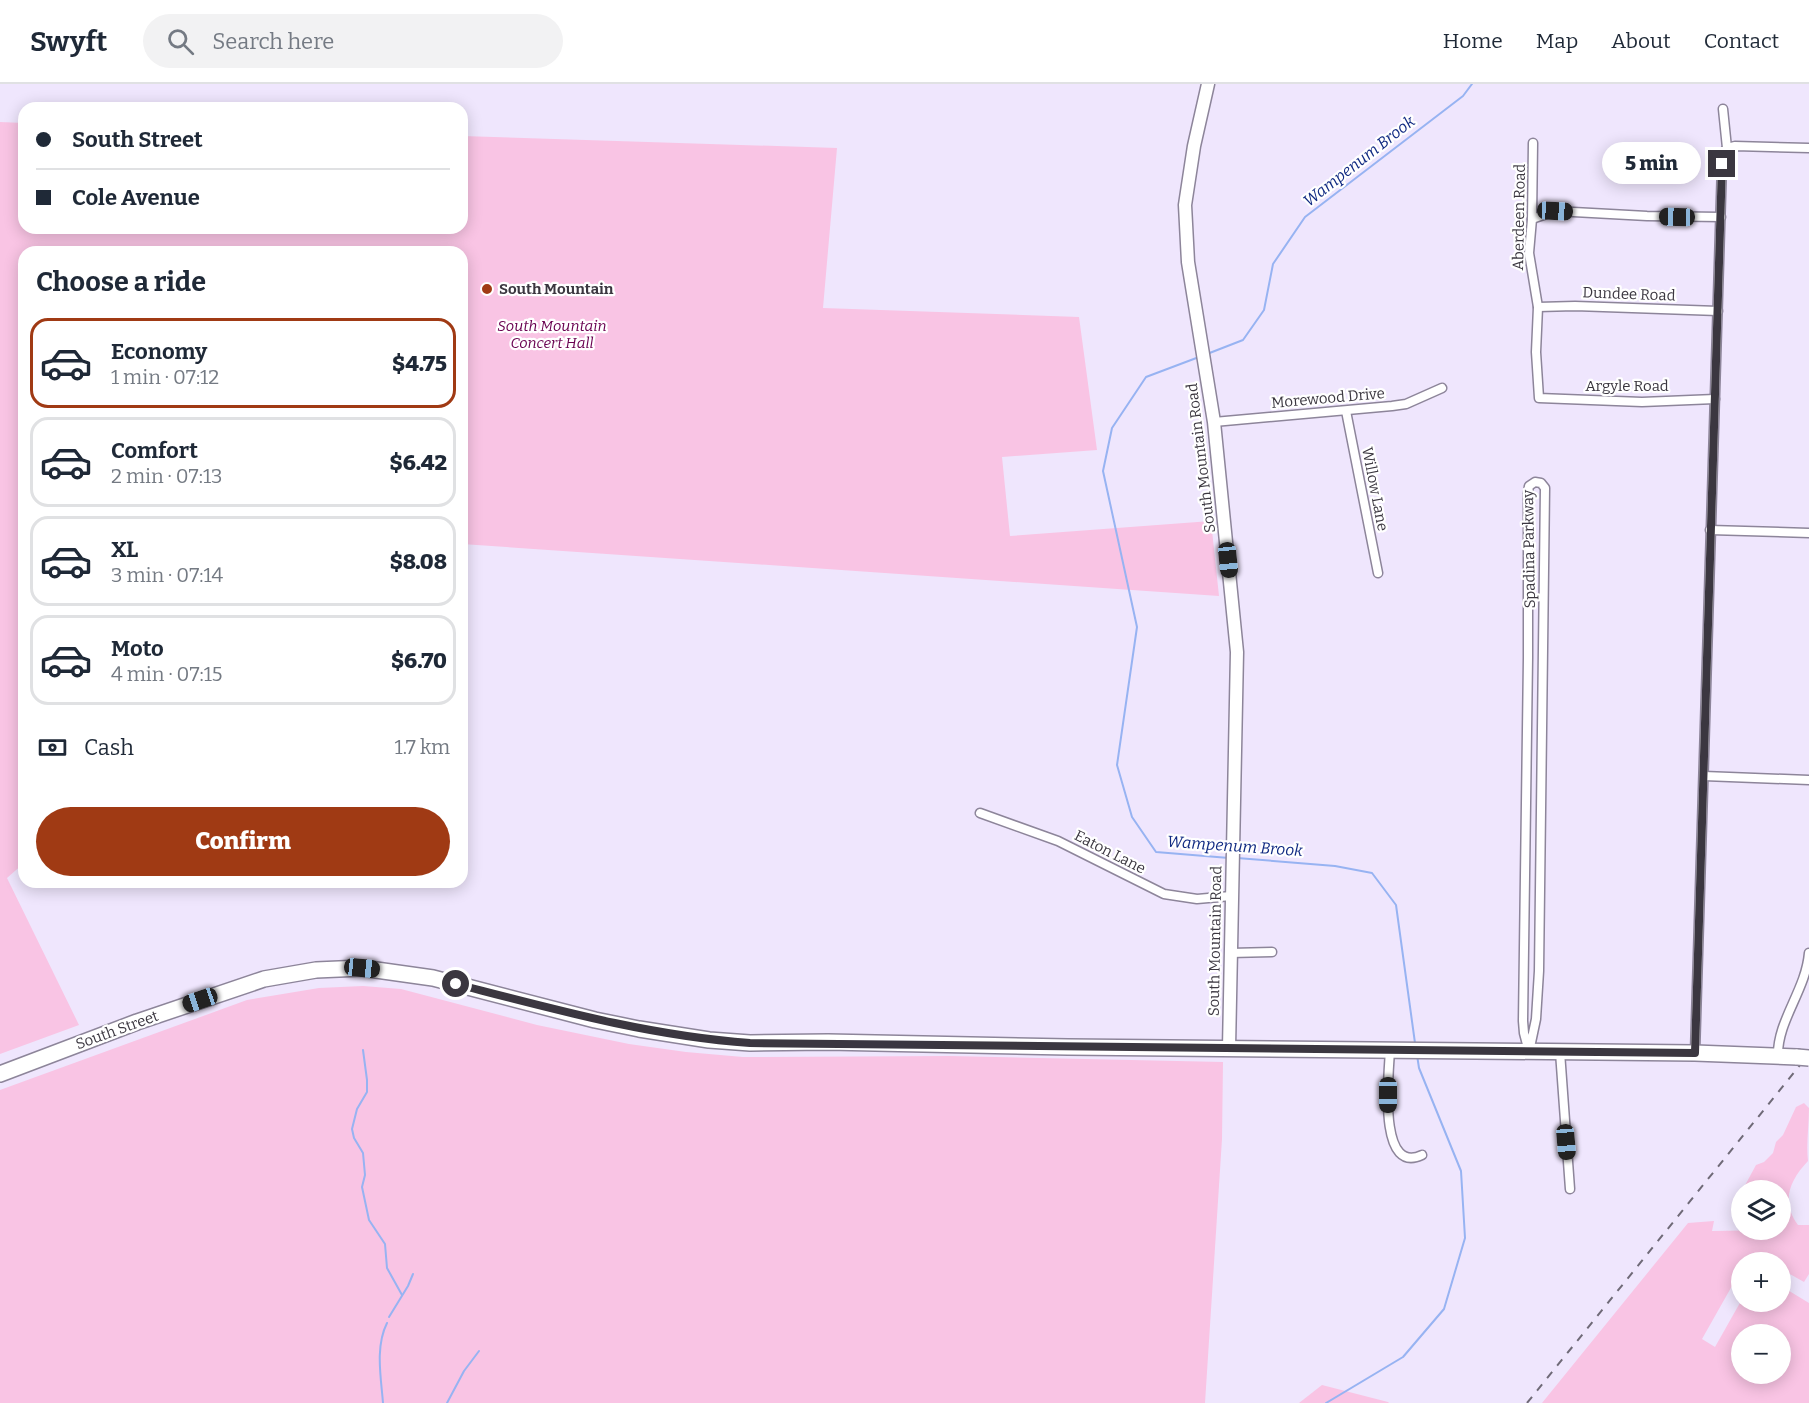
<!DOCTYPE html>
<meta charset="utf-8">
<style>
body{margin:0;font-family:Bitter,serif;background:#f2f2f3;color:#1f2937;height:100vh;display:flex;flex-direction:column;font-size:22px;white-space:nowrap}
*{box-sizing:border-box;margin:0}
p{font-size:20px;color:#747a83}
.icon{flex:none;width:33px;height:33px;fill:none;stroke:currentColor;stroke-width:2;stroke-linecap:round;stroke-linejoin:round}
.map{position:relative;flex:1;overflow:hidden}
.sheet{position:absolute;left:18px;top:162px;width:450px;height:642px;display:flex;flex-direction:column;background:#fff;border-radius:18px;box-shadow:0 3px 15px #0003}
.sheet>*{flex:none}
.banner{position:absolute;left:18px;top:18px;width:450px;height:132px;border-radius:18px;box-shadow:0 3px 15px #0003;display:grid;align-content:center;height:132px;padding:0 18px;background:#fff}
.fabs{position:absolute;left:1731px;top:1096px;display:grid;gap:12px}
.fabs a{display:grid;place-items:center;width:60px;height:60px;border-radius:50%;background:#fff;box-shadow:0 3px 15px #0003;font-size:30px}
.end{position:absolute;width:27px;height:27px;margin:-14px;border:8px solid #3b3740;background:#fff;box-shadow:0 0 0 3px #fff}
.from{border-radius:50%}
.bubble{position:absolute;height:42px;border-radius:21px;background:#fff;box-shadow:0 3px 15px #0003;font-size:20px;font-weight:800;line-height:42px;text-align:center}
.car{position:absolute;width:18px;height:36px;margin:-18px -9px;border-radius:8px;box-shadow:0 0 4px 2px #0007;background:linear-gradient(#222 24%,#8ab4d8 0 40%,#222 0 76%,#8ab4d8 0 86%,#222 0)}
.banner b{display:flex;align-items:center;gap:21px;height:57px;font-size:22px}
.banner b+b{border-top:2px solid #e0e1e3}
.banner i{width:15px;height:15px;background:#1f2937}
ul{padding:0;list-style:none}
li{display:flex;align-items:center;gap:18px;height:90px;margin:0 12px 9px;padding:0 6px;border:3px solid #e0e1e3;border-radius:18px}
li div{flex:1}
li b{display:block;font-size:22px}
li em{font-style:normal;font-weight:800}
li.current{border-color:#a03a14}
li>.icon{width:54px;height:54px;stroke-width:1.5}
h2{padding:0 18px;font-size:27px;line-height:72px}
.pay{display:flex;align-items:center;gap:15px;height:66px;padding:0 18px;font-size:22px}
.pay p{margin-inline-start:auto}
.cta{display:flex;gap:12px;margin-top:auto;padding:12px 18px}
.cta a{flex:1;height:69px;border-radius:36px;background:#a03a14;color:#fff;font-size:24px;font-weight:800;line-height:69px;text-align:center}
header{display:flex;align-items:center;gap:36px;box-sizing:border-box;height:84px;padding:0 30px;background:#fff;border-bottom:2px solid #e0e1e3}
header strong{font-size:28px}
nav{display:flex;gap:33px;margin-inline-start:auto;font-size:21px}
.search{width:420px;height:54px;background:#f2f2f3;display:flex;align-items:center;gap:15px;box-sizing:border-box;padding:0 21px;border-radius:33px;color:#747a83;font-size:22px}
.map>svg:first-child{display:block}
</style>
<header>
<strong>Swyft</strong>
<div class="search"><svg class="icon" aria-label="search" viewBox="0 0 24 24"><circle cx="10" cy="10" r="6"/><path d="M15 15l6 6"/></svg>Search here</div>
<nav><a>Home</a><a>Map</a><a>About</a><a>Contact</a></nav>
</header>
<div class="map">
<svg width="1809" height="1319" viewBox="0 0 1809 1319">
<rect width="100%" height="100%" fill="#efe6fd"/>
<g fill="#f9c4e4" fill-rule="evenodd">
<polygon points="0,38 24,39 24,144 462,144 462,52 837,64 823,224 1079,233 1097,366 1002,373 1010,452 1211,437 1219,512 462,460 462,168 24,168 24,779 7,794 79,941 0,970"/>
<polygon points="363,902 401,905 537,941 629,960 686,968 743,973 949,972 1223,978 1222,1055 1205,1319 0,1319 0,1006 247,916 319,904"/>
<path d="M1804,1019L1809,1024C1809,1042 1806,1060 1808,1077C1789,1097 1781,1118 1798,1141H1809V1190L1804,1198L1781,1185L1780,1179L1766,1178L1752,1169L1746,1179H1742L1741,1186L1702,1255L1715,1263L1741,1217L1780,1218L1781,1202L1809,1219V1319H1542L1688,1139L1714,1137L1712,1147L1780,1146V1107H1744L1743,1105L1756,1081L1764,1078L1773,1069L1776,1058L1783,1051L1796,1023ZM1742,1251H1780V1290H1742Z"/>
<polygon points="1322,1301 1388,1318 1389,1319 1299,1319"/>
</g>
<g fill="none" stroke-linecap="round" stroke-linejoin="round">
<g stroke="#97b3f2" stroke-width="2">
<polyline points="1207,270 1243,256 1264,226 1273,180 1305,133 1463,12 1472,0"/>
<polyline points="1199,273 1146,293 1112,344 1103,387 1137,543 1117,681 1132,733 1156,768 1229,774"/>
<polyline points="1237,774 1335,782 1372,789 1396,821 1415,959"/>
<polyline points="363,966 367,996 367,1008 357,1025 352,1045 354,1054 363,1069 365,1091 362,1103 369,1136 385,1160 387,1184 402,1211"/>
<polyline points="389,1233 408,1202 413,1190"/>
<path d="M383,1319C381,1293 375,1263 387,1239"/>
<polyline points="447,1319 464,1287 479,1267"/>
<polyline points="1326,1319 1403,1273 1444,1225 1465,1154 1461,1087 1419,984 1417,971"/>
</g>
<defs>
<g id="street">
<polyline points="1533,59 1532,135 1529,169 1538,223 1536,268 1539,314 1642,318 1715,315"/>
<polyline points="1727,64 1735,62 1809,64"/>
<polyline points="1532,135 1555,127 1647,132 1721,133"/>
<polyline points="1538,223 1575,222 1718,227"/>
<polyline points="1346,327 1378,489"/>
<polyline points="1214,338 1392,322 1406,320 1442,304"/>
<polygon points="1535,398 1541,399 1545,404 1539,887 1536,935 1529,968 1524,949 1523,937 1528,574 1528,409 1529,402"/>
<polyline points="1710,446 1809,449"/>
<polyline points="1704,692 1809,696"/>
<polyline points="980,729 1058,757 1164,810 1197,815 1231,812"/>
<polyline points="1230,869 1272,868"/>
<path d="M1390,966C1389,988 1377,1092 1422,1071"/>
<polyline points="1560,968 1570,1105"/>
<polyline points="1695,969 1722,80 1723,69 1727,64 1723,25"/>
<path d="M1778,972C1777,937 1806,906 1809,869"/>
</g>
<polyline id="secondary" points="1208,0 1194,62 1185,121 1188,178 1214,338 1237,568 1229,964"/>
<polyline id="highway" points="0,990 137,938 264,895 316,886 362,884 433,894 595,936 639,945 709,956 750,959 828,958 1068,963 1695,969 1797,973"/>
</defs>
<use href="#street" stroke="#8d859a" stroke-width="11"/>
<use href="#secondary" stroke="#8d859a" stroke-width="15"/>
<use href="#highway" stroke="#8d859a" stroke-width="18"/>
<use href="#street" stroke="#fff" stroke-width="8"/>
<use href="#secondary" stroke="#fff" stroke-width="12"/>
<use href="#highway" stroke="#fff" stroke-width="15"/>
<polyline stroke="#6f6a77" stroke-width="2" stroke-dasharray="8 8" stroke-linecap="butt" points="1527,1319 1809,970"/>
<defs>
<polyline id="highway-bridge" points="1797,973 1809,974"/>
</defs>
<use href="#highway-bridge" stroke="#8d859a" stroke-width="18" stroke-linecap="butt"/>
<use href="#highway-bridge" stroke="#fff" stroke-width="15"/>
</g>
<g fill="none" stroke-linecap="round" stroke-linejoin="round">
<path stroke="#3b3740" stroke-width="8" d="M456,900C553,925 650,952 750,959L1695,969L1722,80"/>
</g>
<circle fill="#a03a14" stroke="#fff" stroke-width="2" cx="487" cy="205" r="6"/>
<g text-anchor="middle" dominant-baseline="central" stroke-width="4.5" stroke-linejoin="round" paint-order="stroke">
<g font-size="15" fill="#3b3740" stroke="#fff">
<text transform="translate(1519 133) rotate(-89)">Aberdeen Road</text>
<text transform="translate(1629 210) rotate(2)">Dundee Road</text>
<text x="1627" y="302">Argyle Road</text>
<text transform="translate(1328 314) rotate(-5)">Morewood Drive</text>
<text transform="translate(1201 374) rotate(-97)">South Mountain Road</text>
<text transform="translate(1375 405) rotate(79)">Willow Lane</text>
<text transform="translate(1529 465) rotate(-91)">Spadina Parkway</text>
<text transform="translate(1110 768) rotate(27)">Eaton Lane</text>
<text transform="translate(1215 857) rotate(-89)">South Mountain Road</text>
<text transform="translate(117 946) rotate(-20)">South Street</text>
</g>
<g font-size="15" font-weight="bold" fill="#3b3740" stroke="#fff" text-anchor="start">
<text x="499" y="205">South Mountain</text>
</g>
<g font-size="15" font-style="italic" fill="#690050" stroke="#fff">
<text x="552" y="242">South Mountain<tspan x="552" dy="17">Concert Hall</tspan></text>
</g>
<g font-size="16" font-style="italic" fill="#102a82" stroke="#fff">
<text transform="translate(1359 77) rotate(-38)">Wampenum Brook</text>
<text transform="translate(1235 762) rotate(4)">Wampenum Brook</text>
</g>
</g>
</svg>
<div class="fabs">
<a><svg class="icon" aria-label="layers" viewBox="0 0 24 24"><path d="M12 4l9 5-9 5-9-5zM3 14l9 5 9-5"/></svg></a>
<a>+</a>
<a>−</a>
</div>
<i class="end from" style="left:456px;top:900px"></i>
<i class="end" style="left:1722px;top:80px"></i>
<div class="bubble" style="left:1602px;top:58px;width:99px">5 min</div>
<i class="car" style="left:1555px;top:127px;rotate:93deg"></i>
<i class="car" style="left:1677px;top:133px;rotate:271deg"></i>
<i class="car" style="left:1228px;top:476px;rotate:174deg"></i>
<i class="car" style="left:362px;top:884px;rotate:96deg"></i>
<i class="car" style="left:200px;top:916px;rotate:251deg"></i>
<i class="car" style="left:1388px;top:1011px;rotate:180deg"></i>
<i class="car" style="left:1566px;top:1058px;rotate:175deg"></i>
<div class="banner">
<b><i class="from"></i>South Street</b>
<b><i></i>Cole Avenue</b>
</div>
<section class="sheet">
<h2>Choose a ride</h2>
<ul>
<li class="current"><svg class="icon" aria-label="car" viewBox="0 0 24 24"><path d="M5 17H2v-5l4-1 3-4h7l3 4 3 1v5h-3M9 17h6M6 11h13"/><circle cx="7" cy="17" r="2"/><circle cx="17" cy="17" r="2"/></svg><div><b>Economy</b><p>1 min · 07:12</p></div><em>$4.75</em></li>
<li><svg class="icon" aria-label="car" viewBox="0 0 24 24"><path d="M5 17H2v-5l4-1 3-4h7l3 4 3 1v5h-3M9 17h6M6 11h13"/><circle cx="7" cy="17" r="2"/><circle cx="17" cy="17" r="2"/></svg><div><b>Comfort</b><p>2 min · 07:13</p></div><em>$6.42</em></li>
<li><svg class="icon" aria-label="car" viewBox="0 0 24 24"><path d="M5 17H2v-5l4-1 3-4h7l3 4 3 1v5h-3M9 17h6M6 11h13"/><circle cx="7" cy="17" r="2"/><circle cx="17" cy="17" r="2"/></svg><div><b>XL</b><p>3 min · 07:14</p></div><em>$8.08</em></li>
<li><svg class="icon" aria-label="car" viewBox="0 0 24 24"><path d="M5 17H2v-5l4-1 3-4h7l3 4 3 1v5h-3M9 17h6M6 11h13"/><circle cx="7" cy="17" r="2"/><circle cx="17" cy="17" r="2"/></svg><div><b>Moto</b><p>4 min · 07:15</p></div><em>$6.70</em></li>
</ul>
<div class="pay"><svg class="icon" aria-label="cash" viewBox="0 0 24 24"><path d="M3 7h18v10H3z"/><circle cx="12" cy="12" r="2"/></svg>Cash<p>1.7 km</p></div>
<div class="cta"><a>Confirm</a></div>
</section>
</div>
